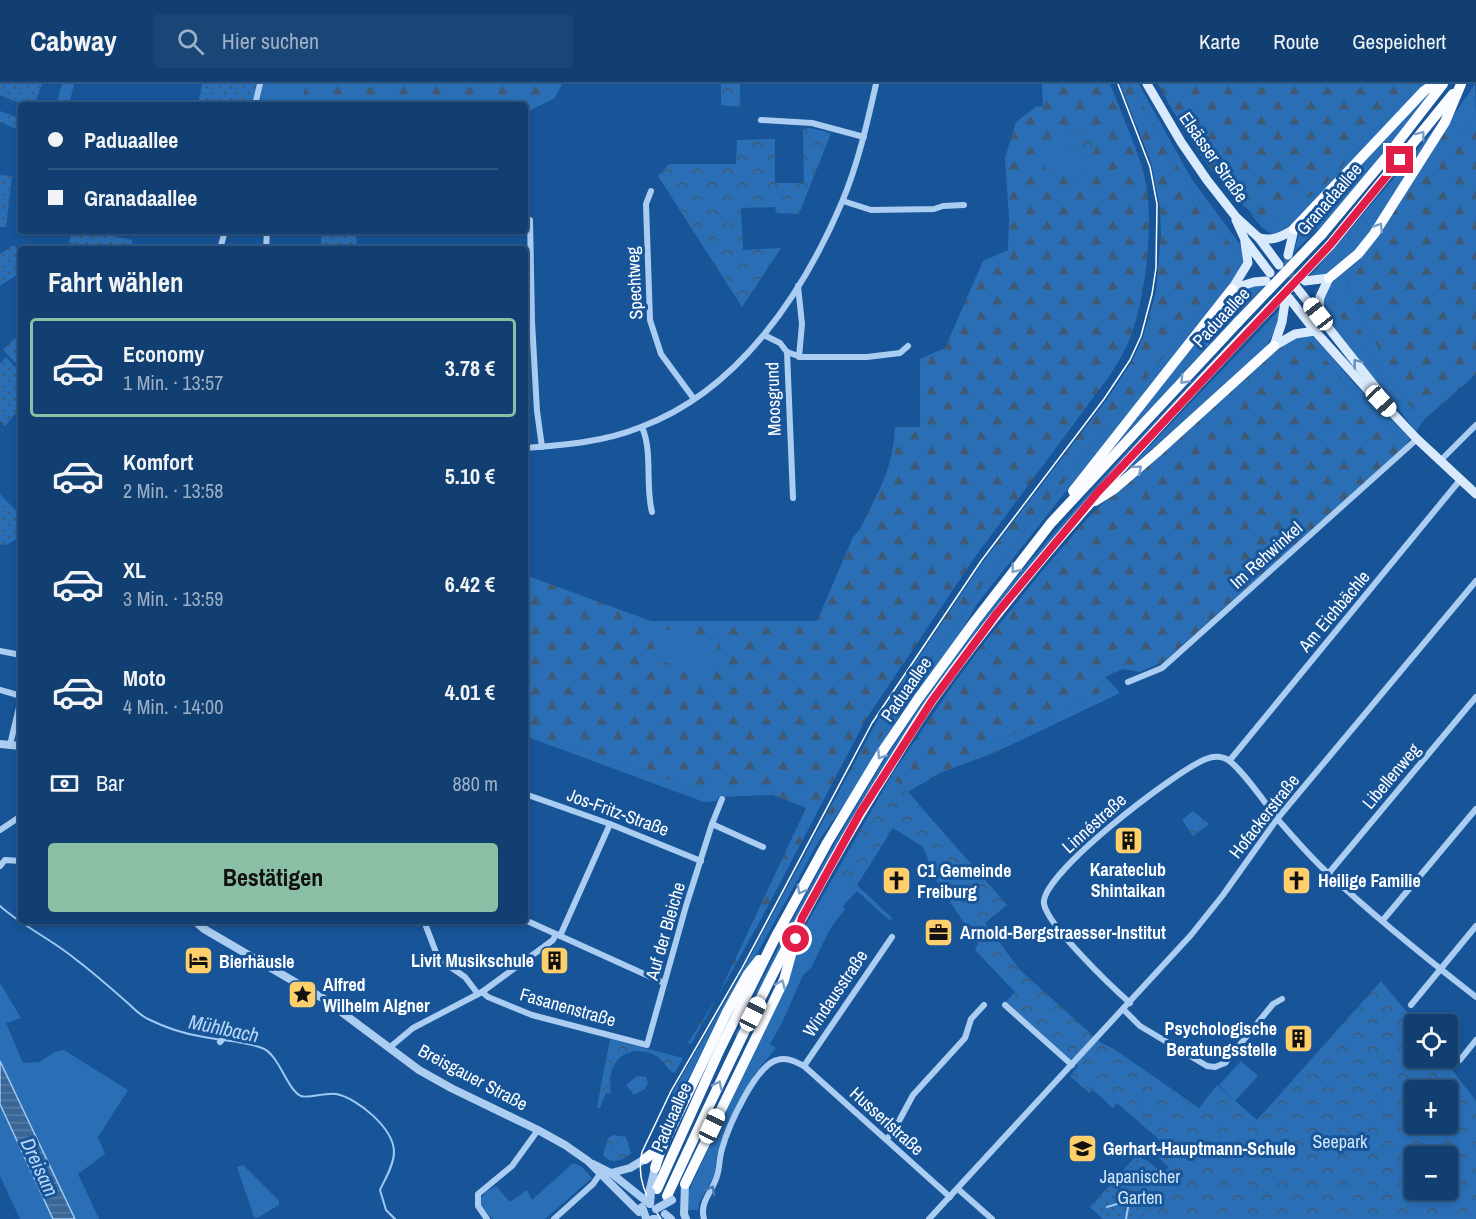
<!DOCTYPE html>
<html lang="de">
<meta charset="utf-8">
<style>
body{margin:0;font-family:"Archivo Narrow",sans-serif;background:#1a4677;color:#f1f3f6;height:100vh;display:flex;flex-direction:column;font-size:22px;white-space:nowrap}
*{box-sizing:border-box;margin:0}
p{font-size:20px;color:#9cafc4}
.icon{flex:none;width:33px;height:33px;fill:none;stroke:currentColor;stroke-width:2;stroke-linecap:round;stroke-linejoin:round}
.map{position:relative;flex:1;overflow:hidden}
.drawer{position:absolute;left:18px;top:162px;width:510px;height:678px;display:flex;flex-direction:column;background:#113f72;border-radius:6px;box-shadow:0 3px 9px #0003,0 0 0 2px #305884}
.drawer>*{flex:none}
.top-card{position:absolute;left:18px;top:18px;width:510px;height:132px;border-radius:6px;box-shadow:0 3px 9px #0003,0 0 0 2px #305884;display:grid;align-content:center;height:132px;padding:0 30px;background:#113f72}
.fabs{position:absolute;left:1404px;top:930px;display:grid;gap:12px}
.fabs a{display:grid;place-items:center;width:54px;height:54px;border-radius:6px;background:#113f72;box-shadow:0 3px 9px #0003,0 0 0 2px #305884;font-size:30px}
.end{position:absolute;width:27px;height:27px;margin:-14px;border:8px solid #e11d48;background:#fff;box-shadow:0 0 0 3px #fff}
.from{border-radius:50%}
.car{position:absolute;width:18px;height:36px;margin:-18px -9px;border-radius:8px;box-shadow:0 0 4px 2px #0007;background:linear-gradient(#fff 24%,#345 0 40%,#fff 0 76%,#345 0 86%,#fff 0)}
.top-card b{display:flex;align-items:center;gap:21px;height:57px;font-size:22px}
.top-card b+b{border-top:2px solid #305884}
.top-card i{width:15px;height:15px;background:#f1f3f6}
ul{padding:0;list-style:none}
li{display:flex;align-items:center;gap:18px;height:99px;margin:0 12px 9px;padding:0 18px;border:3px solid transparent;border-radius:6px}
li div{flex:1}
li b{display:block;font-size:22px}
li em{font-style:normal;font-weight:800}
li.on{border-color:#8abfa5}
li>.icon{width:54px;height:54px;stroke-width:1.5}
h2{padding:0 30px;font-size:27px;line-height:72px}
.pay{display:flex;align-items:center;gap:15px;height:66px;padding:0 30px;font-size:22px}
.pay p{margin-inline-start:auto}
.cta{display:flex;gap:12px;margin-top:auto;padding:12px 30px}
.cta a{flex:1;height:69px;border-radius:6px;background:#8abfa5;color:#111;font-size:24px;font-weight:800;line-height:69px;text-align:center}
header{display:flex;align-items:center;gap:36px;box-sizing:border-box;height:84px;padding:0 30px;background:#113f72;border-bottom:2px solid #305884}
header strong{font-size:28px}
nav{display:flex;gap:33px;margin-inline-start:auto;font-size:21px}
.search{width:420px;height:54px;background:#1a4677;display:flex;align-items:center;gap:15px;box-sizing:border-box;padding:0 21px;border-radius:6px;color:#9cafc4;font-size:22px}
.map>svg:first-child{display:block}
</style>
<header>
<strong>Cabway</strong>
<div class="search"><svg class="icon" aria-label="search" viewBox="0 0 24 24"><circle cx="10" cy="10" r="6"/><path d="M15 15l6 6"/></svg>Hier suchen</div>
<nav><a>Karte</a><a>Route</a><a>Gespeichert</a></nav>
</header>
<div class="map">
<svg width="1476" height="1135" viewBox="0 0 1476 1135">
<defs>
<pattern id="forest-firs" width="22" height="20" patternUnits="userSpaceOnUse" patternTransform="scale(1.5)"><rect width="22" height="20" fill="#2a6fb6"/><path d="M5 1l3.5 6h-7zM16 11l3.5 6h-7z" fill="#3e5a76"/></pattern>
<pattern id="park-crowns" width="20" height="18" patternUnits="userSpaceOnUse" patternTransform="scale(1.5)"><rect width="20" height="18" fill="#2a6fb6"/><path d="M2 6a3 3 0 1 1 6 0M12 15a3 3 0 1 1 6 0" fill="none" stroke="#3e5a76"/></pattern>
<pattern id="garden-dots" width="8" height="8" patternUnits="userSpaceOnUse" patternTransform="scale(1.5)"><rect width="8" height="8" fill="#2a6fb6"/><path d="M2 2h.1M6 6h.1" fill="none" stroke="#3e5a76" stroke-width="1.8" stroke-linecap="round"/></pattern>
<pattern id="water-rules" width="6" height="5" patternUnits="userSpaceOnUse" patternTransform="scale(1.5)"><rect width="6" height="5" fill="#3b6797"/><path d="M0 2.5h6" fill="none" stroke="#587ea7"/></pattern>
</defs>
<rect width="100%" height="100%" fill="#175498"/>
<g fill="#2a6fb6">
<polygon points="62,0 74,0 69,21 56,21"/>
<polygon points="263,0 305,0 304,18 260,16"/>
<polygon points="1130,0 1139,0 1191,94 1242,163 1244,177 1243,183 977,520 960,549 897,635 856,704 820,755 753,877 722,926 691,990 673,1019 671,1018 675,1011 672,1009 739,893 824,735 829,735 904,616 985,497 1224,197 1235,179 1237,170 1191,106"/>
<path d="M1403,0H1424L1426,2L1291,141L1280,151C1265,151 1258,138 1249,128L1269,142L1281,136L1294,121L1318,108L1413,7Z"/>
<polygon points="1475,0 1476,32 1464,50 1450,36"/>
<polygon points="1431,7 1405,43 1319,146 1317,145 1294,168 1301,142"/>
<polygon points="1438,40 1362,161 1327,190 1310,192 1400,87"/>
<polygon points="1052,55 1071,66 1085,69 1091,75 1081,92 1058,93 1044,83"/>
<path d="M1358,177L1347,197L1350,209L1380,267L1375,271L1361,248L1365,266L1401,312L1424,336L1416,347L1330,239C1310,209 1338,194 1358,177Z"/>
<polygon points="1251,201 1265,201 1110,368 1234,210"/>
<polygon points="1281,224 1278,241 1265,265 1119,394"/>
<path d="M1244,243L1246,246L1156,341L925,620L738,952L735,951C797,821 866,695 951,578C1038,458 1142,351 1244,243Z"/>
<polygon points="1304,250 1314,253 1318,257 1357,303 1407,351 1410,355 1406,360 1356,312"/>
<polygon points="658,543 719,556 713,589 651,576"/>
<polygon points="1114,602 1120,609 996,668 992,660"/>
<polygon points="525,647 694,704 772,705 773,711 718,713 717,717 704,718 525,652"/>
<polygon points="837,787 857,801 892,834 890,837 857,807 843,822 845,825 830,845 811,884 803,891 782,939 770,960 776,964 754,991 746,1006 717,1069 714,1092 699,1119 698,1126 688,1126 687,1113 691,1102 781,909 806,841"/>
<polygon points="0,899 21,934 6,939 23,979 39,978 55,968 64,966 128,1006 98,1053 105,1070 78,1090 99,1135 75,1135 0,977"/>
<polygon points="1241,977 1258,992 1235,1017 1219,1001"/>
<polygon points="637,992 646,993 648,999 645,1005 634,1011 626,1001"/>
<polygon points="0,1020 53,1135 20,1135 0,1092"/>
<path d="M573,1079L581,1082L592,1094L545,1135H493L480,1122C480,1110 487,1107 496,1102L510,1118L527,1106L532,1116Z"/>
<polygon points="243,1081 279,1117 279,1121 257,1134 254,1133 237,1083"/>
</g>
<g fill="url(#forest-firs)" fill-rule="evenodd">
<polygon points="305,0 562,0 555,14 525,29 525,21 304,21"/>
<path d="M1042,0H1110C1121,28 1134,57 1143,86C1155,129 1147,204 1133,246C1128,262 1119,277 1110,291L975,473L866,635L759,839L691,960L688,959L718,912L806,724L773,711L772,705L725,709L694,704L525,647V491L651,537H817L853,453L860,445C878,408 893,386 895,343H920V275L945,264L983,177L1008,166L1009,134L1005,74L1016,38L1036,23L1043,22ZM1052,56L1071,66L1085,69L1091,75L1081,92L1058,93L1044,83ZM658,544L719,556L713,588L652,576Z"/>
<polygon points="1120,0 1130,0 1191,106 1237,170 1236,178 1224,197 985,497 904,616 829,736 824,735 882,628 982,479 1107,315 1131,279 1143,253 1156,208 1161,150 1160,124 1151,78"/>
<path d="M1158,0H1403L1413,7L1318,108L1295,121L1281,136L1269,142C1217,106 1188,54 1158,0Z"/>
<polygon points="1476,32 1476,290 1424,336 1401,312 1332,223 1330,218 1340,213 1375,270 1380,267 1350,209 1347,197 1358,177 1382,147 1450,36 1464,50"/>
<polygon points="1304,250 1356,312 1407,361 1163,578 1140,588 1123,585 1105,593 1114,602 992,660 996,668 940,689 908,708 891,692 955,598 984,559 1043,486 1092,429 1278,264"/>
</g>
<g fill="url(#park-crowns)" fill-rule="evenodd">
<polygon points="721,0 740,0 740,23 721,21"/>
<polygon points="810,44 831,49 799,130 776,129 775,123 741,124 743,166 781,164 742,223 658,92 669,80 736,80 737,56 775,55 775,99 804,99 803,45"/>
<path d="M1073,47C1086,52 1098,50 1093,70L1086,65L1060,56L1066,48Z"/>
<path d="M891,692L908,708L1007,821L985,839L1020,886L1101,959L1114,965L1199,1024L1217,1001L1257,1036L1381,897L1417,940H1414V974H1443L1476,1017V1135H1140L1147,1124L1150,1125L1163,1121V1089L1169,1083L1153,1069L1162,1058L1117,1019L1113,1024L1093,1006L1089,1009L1070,992L1078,982L1006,918L1015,908L975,866L978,860L937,798L923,763L893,744L857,801L837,787ZM1414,1006H1448V1040H1414ZM1414,1072H1448V1106H1414Z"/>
<polygon points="1193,727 1209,740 1193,752 1182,736"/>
<path d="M610,955L683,974L675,989C667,986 665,978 658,973C640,961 616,967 611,989C609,995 611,1002 611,1008L610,1010L606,1009L600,1024L597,1023Z"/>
<path d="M613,1051L626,1053L631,1069C622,1077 611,1081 603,1071L608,1054Z"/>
</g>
<g fill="url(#garden-dots)">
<polygon points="0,0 42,0 34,21 24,21 0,11"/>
<polygon points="202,0 257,0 252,21 198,21"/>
<polygon points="0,27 21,35 21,47 0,38"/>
<polygon points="0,91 12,92 6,143 0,143"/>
<polygon points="72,147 90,147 132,156 133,165 99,165 69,159"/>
<polygon points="321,147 356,147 357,165 321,165"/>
<polygon points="14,161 21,171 21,188 0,202 0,170"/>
<polygon points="21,248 21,285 3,266"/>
<polygon points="6,273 21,289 21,333 15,330 5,342 0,337 0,279"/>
<polygon points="0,410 21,432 21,456 19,454 6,461 0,460"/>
<polygon points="1136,1072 1148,1077 1163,1089 1163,1121 1150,1125 1147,1124 1140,1135 1103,1135 1090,1123"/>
</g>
<polygon fill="url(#water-rules)" stroke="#9dc9f4" stroke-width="1.5" points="0,977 75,1135 53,1135 0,1020"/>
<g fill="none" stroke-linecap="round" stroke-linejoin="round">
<g stroke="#9dc9f4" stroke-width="2">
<path d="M0,822C22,842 51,855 74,874C94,889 112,905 130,921C136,927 140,931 148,935C166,944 184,950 204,953C223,957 244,957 262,964C279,970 287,1006 301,1012C308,1015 326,1008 336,1010C358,1014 394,1045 394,1068C394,1081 385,1095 380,1106L386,1126L395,1135"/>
<polyline points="1107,1123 1117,1120 1130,1112 1126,1135"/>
</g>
<polyline stroke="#3a6ea7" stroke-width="9" stroke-dasharray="9 4.5" stroke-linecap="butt" points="1288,171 1292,212"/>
<g stroke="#abcdf2" stroke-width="6">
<polyline points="255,21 260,0"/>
<polyline points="761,36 812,39 864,53"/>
<polyline points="651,107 646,120 650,236 661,270 694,315"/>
<polyline points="843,117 871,126 934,125 943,122 964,121"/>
<polyline points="530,136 532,238 537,327 542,363"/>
<polyline points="220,165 225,147"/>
<polyline points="266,165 267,147"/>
<polyline points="798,202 802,240 799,273"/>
<polyline points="764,251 780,259 787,268"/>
<polyline points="787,268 793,414"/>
<polyline points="787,268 801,273 867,273 900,269 908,262"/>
<path d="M642,343C653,368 645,402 652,428"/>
<path d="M525,364C565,361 604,358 641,343C738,307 803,210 842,118C858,80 867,40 876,0"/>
<polyline points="1440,377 1476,341"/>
<polyline points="0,567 21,571"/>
<polyline points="1128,598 1162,584 1417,355"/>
<polyline points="0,606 21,612"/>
<polyline points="10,661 21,615"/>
<polyline points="1230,676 1460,396"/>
<polyline points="525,710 610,740 701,777"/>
<polyline points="712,740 763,763"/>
<polyline points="0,746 21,732"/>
<polyline points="0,782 5,776 21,777"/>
<polyline points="1328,790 1476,613"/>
<polyline points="525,836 664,899"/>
<polyline points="1383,836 1476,725"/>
<polyline points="424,837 437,871 446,880 465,893 478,910"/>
<polyline points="560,852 610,740"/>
<polyline points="482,908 488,913 532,931 647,961 686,822 712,740 722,715"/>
<path d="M1130,919C1112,903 1048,842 1044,820C1039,791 1177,686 1206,675C1211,673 1218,672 1224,674C1237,677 1269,725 1280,738C1296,756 1312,775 1330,791C1376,834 1426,874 1476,913"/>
<polyline points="1005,921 1072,981"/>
<polyline points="1411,921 1476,842"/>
<polyline points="1123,925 1140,942 1207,982 1215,983 1225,979 1273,920 1282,915"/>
<polyline points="220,958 226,951 234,947"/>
<polyline points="389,964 413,944 482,908 553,856 556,850"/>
<polyline points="1460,976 1476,956"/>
<polyline points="804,982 892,853"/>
<polyline points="886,1055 892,1050 913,1011 965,954 971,935 984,921"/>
<polyline points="958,1105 992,1135"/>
<polyline points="487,1135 478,1122 478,1110 512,1082 538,1046"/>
<polyline points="554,1135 593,1100 602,1087"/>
<path d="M704,1135C699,1118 713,1107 717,1092C720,1083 719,1074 722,1065C728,1043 755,982 777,976C787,973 796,978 804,982L950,1113"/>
<polyline points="929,1135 1191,851 1223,811 1277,735 1476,497"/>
</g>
<g stroke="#abcdf2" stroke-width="8">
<polyline points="0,660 21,662"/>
<polyline points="195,837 204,845 324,915 419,986 451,1004 538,1046 565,1061 588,1077 639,1128"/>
<polyline points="593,1080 611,1089 646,1117"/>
<polyline points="611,1089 630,1084 645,1075"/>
<polyline points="685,1100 684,1130 686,1135"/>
<polyline points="648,1113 655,1084"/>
<polyline points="665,1130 671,1135"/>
</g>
<g stroke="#d9eafc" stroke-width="9">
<polyline points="1147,0 1181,58 1207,96 1236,133 1259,154 1279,181"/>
<polyline points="1236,136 1245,156 1270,189"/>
<path d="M1259,154C1273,157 1282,153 1294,145"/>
<polyline points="1288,171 1294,145"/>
<polyline points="1305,197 1329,194"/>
<polyline points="1297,204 1373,300 1380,309 1381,317"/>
<polyline points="1232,205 1248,179 1245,158"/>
<polyline points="1232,205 1254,198 1266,197"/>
<polyline points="1289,214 1315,247 1375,314 1381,317 1417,355 1476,410"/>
<polyline points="1318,230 1320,213 1329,194"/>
<polyline points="1274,262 1282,238 1285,218"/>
<polyline points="1274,262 1295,250 1315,247"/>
</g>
<g stroke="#fafcff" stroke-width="10">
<polyline points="1294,145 1424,7 1434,0"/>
<polyline points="1322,150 1388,71 1443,0"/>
<polyline points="1330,161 1453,10"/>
<polyline points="1329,194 1358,170 1374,150 1445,38 1461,0"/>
<polyline points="1073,407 1232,205"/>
<polyline points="1095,417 1114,405 1156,369 1274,262"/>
<polyline points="645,1075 662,1062 666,1055 727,928 748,890 759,876"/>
<polyline points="655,1084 662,1062"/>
<polyline points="685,1100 784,896 794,860"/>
<polyline points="657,1105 720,965 775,854 827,759 880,671 918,615 975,537 1051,439 1238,238"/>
<path d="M667,1112C735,965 803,818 890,682C904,660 918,636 933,615C1027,483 1137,365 1248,247"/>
</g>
<path stroke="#fff" stroke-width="1.5" d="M661,1135C646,1114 636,1094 642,1068L671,1007L742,884L872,639L981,477L1104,315L1130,276L1141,252L1152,210L1156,184L1157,120L1150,83L1118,0"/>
<g stroke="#abcdf2" stroke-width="8">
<polyline points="650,1120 651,1108"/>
<polyline points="642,1123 646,1134"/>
<polyline points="656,1125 672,1116"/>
<polyline points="653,1135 656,1135"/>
</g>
<g stroke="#fafcff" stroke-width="10">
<polyline points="1238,238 1322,150"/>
<polyline points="1248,247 1330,161"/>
</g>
</g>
<defs><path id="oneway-chevron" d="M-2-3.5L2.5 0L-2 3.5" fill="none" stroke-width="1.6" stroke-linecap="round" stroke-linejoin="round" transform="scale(1.5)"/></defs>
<g stroke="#7da0c6">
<use href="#oneway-chevron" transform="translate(1421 51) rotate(-52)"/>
<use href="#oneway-chevron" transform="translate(1379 143) rotate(-57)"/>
<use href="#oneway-chevron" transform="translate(1184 296) rotate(133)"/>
<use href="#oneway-chevron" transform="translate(1138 385) rotate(-40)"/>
<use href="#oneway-chevron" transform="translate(1015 485) rotate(128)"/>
<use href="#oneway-chevron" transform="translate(881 671) rotate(123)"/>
<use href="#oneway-chevron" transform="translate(801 806) rotate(119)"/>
<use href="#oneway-chevron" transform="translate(781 900) rotate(-67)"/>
<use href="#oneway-chevron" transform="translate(718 1001) rotate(-65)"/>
</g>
<use stroke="#6590c0" href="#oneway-chevron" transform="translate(1357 279) rotate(-128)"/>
<use stroke="#4378b3" href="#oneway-chevron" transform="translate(711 1106) rotate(-62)"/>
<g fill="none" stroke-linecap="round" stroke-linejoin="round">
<polyline stroke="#e11d48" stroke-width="8" points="796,855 802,834 860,729 932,617 997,529 1098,408 1330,161 1400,76"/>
</g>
<defs>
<symbol id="building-square" viewBox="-11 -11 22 22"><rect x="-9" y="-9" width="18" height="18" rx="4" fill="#ffcf6b" stroke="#175498"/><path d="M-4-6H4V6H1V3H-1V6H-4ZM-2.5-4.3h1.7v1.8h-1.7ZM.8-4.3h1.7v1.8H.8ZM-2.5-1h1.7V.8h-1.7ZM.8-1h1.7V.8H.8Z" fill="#111"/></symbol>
<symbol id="church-square" viewBox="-11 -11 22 22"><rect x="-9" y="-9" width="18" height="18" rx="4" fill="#ffcf6b" stroke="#175498"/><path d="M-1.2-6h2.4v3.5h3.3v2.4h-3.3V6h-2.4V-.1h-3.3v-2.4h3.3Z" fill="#111"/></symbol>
<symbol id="office-square" viewBox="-11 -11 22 22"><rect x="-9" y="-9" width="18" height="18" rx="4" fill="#ffcf6b" stroke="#175498"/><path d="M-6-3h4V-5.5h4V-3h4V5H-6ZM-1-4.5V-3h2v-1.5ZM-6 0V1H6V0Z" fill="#111"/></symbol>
<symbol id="hotel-square" viewBox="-11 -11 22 22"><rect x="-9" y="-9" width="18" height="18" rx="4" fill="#ffcf6b" stroke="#175498"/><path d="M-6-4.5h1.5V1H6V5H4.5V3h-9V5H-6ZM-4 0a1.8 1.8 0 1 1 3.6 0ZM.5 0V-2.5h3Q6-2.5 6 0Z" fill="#111"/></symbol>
<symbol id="sight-square" viewBox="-11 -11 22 22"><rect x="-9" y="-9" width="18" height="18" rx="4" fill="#ffcf6b" stroke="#175498"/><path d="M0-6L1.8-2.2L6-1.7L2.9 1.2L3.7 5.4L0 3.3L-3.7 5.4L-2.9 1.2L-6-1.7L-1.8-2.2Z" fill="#111"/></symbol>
<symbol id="school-square" viewBox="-11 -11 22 22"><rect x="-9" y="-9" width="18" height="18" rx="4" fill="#ffcf6b" stroke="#175498"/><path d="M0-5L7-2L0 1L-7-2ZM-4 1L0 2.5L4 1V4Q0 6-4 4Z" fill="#111"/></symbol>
</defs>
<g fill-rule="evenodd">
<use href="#building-square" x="1112" y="740" width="33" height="33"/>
<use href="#church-square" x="880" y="780" width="33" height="33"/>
<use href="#church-square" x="1280" y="780" width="33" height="33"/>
<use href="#office-square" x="922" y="832" width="33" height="33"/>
<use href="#building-square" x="538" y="860" width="33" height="33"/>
<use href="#hotel-square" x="182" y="860" width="33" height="33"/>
<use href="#sight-square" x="286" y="894" width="33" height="33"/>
<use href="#building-square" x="1282" y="938" width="33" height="33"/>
<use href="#school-square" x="1066" y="1048" width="33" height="33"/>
</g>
<g text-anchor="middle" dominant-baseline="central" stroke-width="6" stroke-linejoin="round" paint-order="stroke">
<g font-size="18" fill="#fff" stroke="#175498">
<text transform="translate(1214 73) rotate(55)">Elsässer Straße</text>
<text transform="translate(1329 115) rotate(-49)">Granadaallee</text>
<text transform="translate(634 199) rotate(-93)">Spechtweg</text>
<text transform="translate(1221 233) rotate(-47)">Paduaallee</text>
<text transform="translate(773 315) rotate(-92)">Moosgrund</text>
<text transform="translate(1266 471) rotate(-42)">Im Rehwinkel</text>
<text transform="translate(1334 527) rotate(-50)">Am Eichbächle</text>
<text transform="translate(906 605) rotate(-55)">Paduaallee</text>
<text transform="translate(1391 692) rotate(-50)">Libellenweg</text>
<text transform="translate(618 728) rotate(20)">Jos-Fritz-Straße</text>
<text transform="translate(1264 732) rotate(-52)">Hofackerstraße</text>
<text transform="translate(1094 739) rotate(-42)">Linnéstraße</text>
<text transform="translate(665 847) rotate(-74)">Auf der Bleiche</text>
<text transform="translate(835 909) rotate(-56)">Windausstraße</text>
<text transform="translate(568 923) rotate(16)">Fasanenstraße</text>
<text transform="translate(473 993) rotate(28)">Breisgauer Straße</text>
<text transform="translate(671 1033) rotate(-66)">Paduaallee</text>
<text transform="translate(887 1037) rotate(42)">Husserlstraße</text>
</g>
<g font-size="18" font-weight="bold" fill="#fff" stroke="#175498" text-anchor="start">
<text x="1128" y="785" text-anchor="middle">Karateclub<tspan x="1128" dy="21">Shintaikan</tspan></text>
<text x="917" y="786">C1 Gemeinde<tspan x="917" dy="21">Freiburg</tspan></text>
<text x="1318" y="796">Heilige Familie</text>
<text x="960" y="848">Arnold-Bergstraesser-Institut</text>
<text x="534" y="876" text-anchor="end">Livit Musikschule</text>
<text x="219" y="877">Bierhäusle</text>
<text x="323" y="900">Alfred<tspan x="323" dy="21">Wilhelm Algner</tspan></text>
<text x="1277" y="944" text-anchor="end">Psychologische<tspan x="1277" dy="21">Beratungsstelle</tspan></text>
<text x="1103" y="1064">Gerhart-Hauptmann-Schule</text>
</g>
<g font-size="18" fill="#d2e7fc" stroke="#175498">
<text x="1340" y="1057">Seepark</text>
<text x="1140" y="1092">Japanischer<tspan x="1140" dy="21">Garten</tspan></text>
</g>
<g font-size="20" font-style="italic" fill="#b7d7f8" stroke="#175498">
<text transform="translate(224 944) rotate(12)">Mühlbach</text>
<text transform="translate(40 1083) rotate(65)">Dreisam</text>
</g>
</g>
</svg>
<div class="fabs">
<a><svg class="icon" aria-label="locate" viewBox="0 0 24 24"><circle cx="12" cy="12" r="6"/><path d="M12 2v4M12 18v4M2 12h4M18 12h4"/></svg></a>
<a>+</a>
<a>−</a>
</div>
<i class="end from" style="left:796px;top:855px"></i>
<i class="end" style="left:1400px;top:76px"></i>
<i class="car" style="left:1318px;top:230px;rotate:322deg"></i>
<i class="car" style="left:1381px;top:317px;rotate:137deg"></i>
<i class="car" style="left:753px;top:930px;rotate:27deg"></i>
<i class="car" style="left:712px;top:1042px;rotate:25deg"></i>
<div class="top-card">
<b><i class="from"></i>Paduaallee</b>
<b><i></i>Granadaallee</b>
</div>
<section class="drawer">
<h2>Fahrt wählen</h2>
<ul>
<li class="on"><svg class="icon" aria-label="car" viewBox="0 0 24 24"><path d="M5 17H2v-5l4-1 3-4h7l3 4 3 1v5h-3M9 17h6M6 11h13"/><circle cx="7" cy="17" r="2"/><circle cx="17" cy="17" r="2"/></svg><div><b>Economy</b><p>1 Min. · 13:57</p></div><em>3.78 €</em></li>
<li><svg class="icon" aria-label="car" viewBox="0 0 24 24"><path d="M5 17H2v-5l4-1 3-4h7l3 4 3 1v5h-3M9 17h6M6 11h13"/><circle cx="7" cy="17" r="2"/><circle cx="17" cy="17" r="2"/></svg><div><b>Komfort</b><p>2 Min. · 13:58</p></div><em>5.10 €</em></li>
<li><svg class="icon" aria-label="car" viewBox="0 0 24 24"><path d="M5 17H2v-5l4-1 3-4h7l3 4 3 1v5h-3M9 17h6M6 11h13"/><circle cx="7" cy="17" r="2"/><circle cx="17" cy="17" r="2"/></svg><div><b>XL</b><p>3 Min. · 13:59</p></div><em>6.42 €</em></li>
<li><svg class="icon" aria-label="car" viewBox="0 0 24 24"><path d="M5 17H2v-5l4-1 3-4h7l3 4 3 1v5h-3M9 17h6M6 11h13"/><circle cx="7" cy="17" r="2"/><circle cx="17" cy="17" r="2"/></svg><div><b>Moto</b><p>4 Min. · 14:00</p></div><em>4.01 €</em></li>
</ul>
<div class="pay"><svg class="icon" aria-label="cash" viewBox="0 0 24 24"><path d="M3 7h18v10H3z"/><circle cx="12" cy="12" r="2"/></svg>Bar<p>880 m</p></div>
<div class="cta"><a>Bestätigen</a></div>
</section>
</div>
